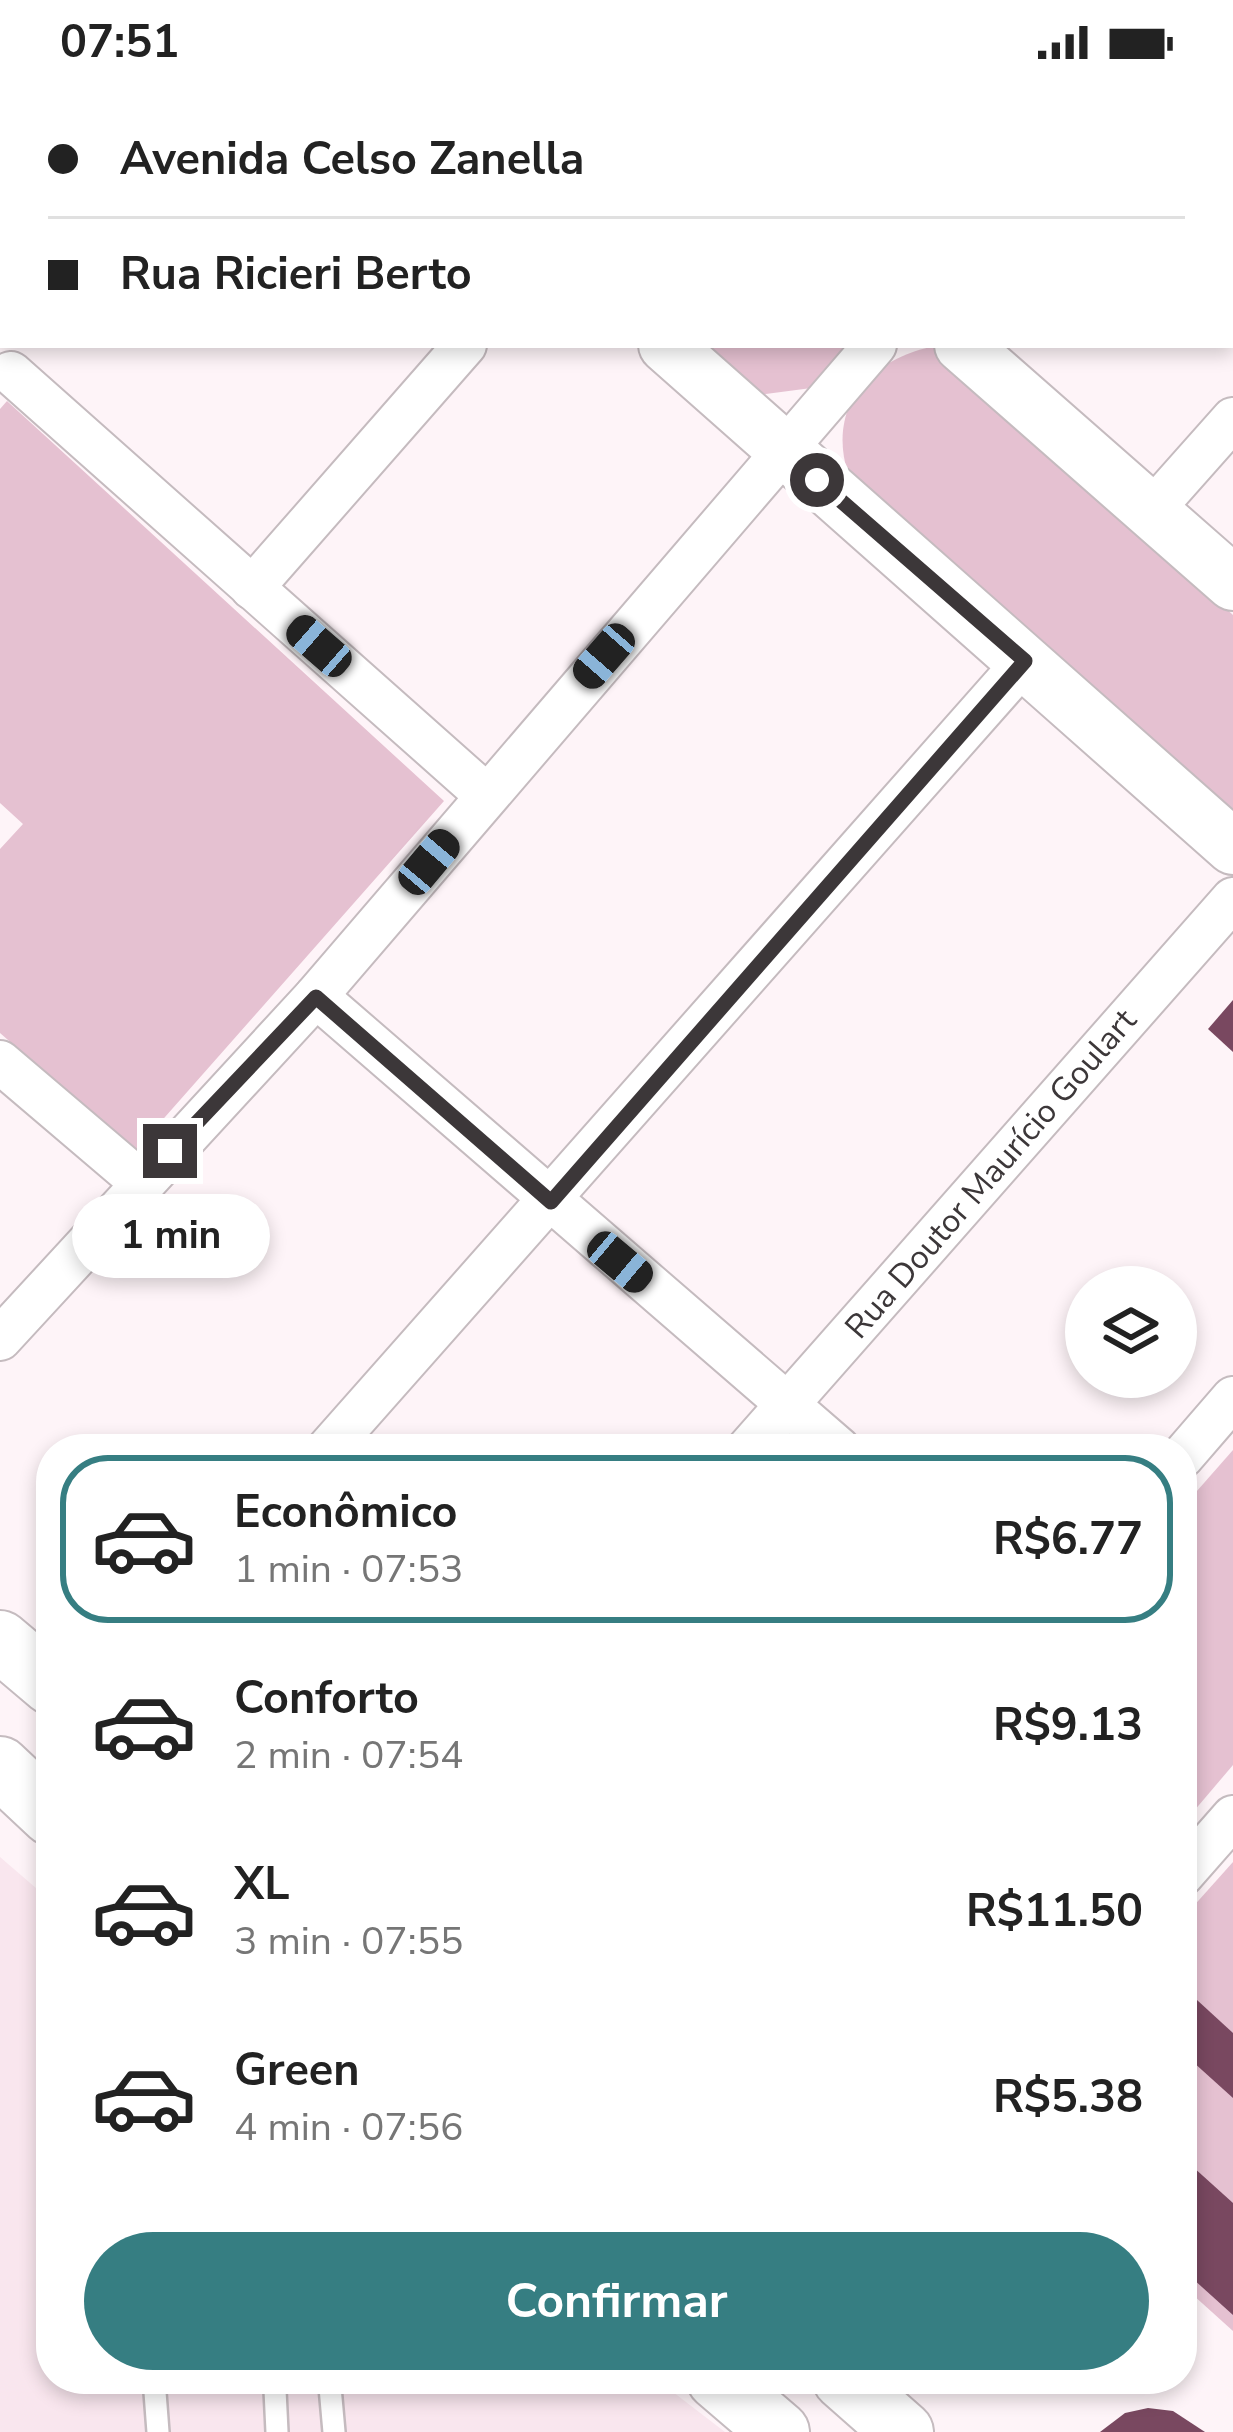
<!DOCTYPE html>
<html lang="pt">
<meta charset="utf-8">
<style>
body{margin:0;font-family:"Nunito Sans",sans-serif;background:#f6f6f6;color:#222;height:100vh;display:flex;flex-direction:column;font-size:45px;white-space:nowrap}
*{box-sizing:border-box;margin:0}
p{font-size:39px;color:#767676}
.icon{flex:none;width:66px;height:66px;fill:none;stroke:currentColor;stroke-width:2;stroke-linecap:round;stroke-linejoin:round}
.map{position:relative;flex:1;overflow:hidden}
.side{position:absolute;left:36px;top:1350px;width:1161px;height:960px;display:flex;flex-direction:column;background:#fff;border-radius:48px;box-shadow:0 6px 18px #0003}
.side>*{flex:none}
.hud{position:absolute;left:0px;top:0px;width:1233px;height:264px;box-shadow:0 6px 18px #0003;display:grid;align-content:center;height:264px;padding:0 48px;background:#fff}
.controls{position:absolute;left:1065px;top:1182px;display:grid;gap:24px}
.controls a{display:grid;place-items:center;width:132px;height:132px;border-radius:50%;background:#fff;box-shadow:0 6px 18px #0003;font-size:60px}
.end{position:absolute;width:54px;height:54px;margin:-27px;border:15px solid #3c3739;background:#fff;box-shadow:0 0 0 6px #fff}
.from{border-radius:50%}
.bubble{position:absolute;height:84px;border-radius:42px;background:#fff;box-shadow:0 6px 18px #0003;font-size:39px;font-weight:700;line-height:84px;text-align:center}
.car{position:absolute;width:36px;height:72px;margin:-36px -18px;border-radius:15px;box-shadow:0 0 9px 3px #0007;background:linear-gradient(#222 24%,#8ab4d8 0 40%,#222 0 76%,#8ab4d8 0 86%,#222 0)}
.hud b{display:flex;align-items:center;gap:42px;height:114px;font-size:45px}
.hud b+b{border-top:3px solid #e0e0e0}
.hud i{width:30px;height:30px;background:#222}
ul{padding:21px 0 0;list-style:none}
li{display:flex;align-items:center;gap:36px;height:168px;margin:0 24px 18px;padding:0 24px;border:6px solid transparent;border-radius:48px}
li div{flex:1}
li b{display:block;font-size:45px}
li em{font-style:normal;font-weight:700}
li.selected{border-color:#367e82}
li>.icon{width:108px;height:108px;stroke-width:1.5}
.button{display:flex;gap:24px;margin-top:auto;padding:24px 48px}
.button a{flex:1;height:138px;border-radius:72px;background:#367e82;color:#fff;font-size:48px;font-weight:700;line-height:138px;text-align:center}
.status{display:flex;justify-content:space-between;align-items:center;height:84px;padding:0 60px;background:#fff;direction:ltr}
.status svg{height:33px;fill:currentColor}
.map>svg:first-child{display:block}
</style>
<div class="status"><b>07:51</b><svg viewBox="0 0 49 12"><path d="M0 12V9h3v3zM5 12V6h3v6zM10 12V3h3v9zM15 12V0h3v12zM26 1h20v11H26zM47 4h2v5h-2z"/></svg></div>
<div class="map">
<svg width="1233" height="2348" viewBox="0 0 1233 2348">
<rect width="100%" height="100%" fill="#fef4f8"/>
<polygon fill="#f9e6ee" points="0,1773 51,1817 51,2295 656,2295 725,2348 0,2348"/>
<g fill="#e5c1d1">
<polygon points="704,261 859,261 819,303 758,311"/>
<path d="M941,261L1233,531V739L848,390C826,319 873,272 941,261Z"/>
<polygon points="7,317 444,717 135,1067 0,949 0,765 23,740 0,719 0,325"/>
<polygon points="1233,1366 1233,1681 1182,1741 1182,1424"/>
<polygon points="1233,1778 1233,2247 1182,2201 1182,1835"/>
</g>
<g fill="#794860">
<polygon points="1233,916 1233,968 1208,945"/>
<polygon points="1197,1916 1233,1949 1233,2014 1182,1968 1182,1933"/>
<polygon points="1182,2073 1233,2119 1233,2231 1182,2185"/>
<polygon points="243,2295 345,2295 345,2298 244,2306"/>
<polygon points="1148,2324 1173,2327 1205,2348 1100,2348 1125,2329"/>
</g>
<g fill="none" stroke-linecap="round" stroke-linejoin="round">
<defs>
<g id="service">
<polyline points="154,2295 158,2348"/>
<polyline points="330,2303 334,2348"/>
<polyline points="275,2306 277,2348"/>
</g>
<g id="minor">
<polyline points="267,3 270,0"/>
<polyline points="1106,3 1109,0"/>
<polyline points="11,289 485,710"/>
<polyline points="1153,425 1233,335"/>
<polyline points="252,504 465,261"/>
<polyline points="316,912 839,1365"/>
<polyline points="0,978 141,1098"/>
<polyline points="0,1255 316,912 875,261"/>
<polyline points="328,1365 1025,577"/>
<polyline points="748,1365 1233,815"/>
<polyline points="1182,1373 1233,1314"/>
<polyline points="1182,1791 1233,1733"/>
</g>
<g id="tertiary">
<polyline points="381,0 385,3"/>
<polyline points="673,0 677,3"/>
<polyline points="666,261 1233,763"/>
<polyline points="962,261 1233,499"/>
</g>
<g id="secondary">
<polyline points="0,1557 51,1600"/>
<polyline points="0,1683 51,1731"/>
<polyline points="717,2295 779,2348"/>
<polyline points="843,2295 903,2348"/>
</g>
</defs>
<use href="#service" stroke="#c5bbbf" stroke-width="26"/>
<use href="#minor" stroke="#c5bbbf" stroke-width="46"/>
<use href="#tertiary" stroke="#c5bbbf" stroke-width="58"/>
<use href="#secondary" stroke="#c5bbbf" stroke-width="64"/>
<use href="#service" stroke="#fff" stroke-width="21"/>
<use href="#minor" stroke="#fff" stroke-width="42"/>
<use href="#tertiary" stroke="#fff" stroke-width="54"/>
<use href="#secondary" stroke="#fff" stroke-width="60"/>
</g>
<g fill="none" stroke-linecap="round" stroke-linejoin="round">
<polyline stroke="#3c3739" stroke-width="15" points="170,1067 316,913 551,1118 1025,577 817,396"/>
</g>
<g text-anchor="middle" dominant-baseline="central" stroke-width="12" stroke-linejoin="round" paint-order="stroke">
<g font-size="33" fill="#3c3739" stroke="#fff">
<text transform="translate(991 1090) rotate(-49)">Rua Doutor Maurício Goulart</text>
</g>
</g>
</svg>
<div class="controls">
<a><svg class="icon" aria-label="layers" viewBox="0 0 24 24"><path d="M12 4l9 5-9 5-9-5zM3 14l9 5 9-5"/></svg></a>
</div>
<i class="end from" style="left:817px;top:396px"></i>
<i class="end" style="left:170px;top:1067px"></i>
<div class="bubble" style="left:72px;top:1110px;width:198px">1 min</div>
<i class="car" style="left:319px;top:562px;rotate:311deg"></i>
<i class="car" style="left:604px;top:572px;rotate:221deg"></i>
<i class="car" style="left:429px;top:778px;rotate:40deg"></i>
<i class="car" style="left:620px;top:1178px;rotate:130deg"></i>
<div class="hud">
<b><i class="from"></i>Avenida Celso Zanella</b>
<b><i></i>Rua Ricieri Berto</b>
</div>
<section class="side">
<ul>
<li class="selected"><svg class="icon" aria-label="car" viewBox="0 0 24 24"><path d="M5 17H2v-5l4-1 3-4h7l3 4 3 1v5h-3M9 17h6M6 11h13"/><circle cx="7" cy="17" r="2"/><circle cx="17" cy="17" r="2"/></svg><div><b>Econômico</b><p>1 min · 07:53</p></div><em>R$6.77</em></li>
<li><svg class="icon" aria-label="car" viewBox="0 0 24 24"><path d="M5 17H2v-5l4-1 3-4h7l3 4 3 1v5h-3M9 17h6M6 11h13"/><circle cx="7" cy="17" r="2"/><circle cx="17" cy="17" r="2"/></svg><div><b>Conforto</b><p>2 min · 07:54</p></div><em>R$9.13</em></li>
<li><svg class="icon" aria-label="car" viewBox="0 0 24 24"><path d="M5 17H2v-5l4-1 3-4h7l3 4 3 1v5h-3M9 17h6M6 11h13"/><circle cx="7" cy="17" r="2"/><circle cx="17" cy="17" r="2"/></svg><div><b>XL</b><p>3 min · 07:55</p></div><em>R$11.50</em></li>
<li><svg class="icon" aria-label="car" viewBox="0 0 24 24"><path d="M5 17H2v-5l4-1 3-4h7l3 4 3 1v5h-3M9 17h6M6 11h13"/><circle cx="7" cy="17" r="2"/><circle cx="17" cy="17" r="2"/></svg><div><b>Green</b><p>4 min · 07:56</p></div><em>R$5.38</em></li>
</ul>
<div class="button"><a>Confirmar</a></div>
</section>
</div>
